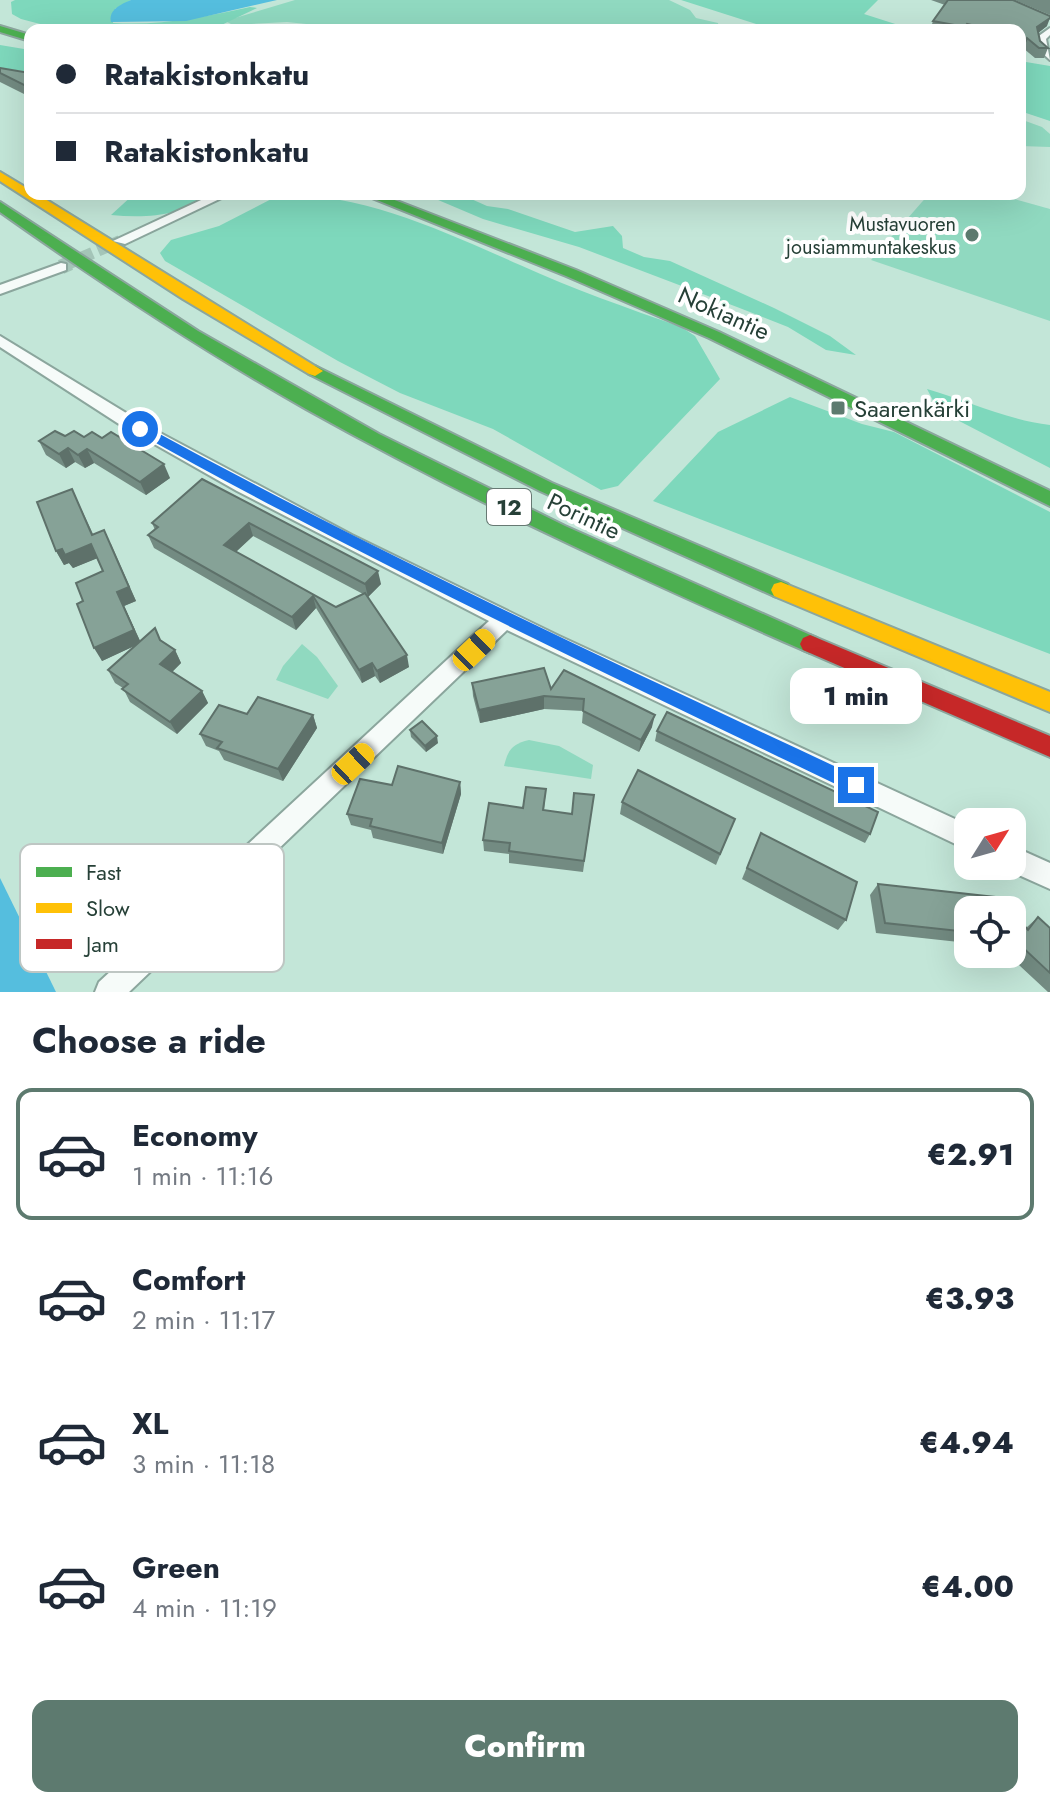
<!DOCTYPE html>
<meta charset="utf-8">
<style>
body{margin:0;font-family:Jost,sans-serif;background:#f6f6f7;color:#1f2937;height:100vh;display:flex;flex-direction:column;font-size:30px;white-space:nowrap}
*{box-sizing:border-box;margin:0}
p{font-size:26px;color:#747a83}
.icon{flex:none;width:44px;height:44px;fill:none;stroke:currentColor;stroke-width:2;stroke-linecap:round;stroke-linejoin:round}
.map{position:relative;height:992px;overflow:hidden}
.panel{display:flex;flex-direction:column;background:#fff;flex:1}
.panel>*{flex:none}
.hud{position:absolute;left:24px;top:24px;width:1002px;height:176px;border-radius:16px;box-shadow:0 8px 32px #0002;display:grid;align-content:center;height:176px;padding:0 32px;background:#fff}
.needle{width:52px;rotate:53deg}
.fabs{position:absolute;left:954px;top:808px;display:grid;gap:16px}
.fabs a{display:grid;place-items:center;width:72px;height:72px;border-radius:16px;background:#fff;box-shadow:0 8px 32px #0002;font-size:40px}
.end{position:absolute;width:36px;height:36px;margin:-18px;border:10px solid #1a73e8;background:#fff;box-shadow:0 0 0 4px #fff}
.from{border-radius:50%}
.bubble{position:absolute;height:56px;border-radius:16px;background:#fff;box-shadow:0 8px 32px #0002;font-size:26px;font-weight:800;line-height:56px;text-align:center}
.car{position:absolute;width:24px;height:48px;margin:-24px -12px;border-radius:10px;box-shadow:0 0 6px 2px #0007;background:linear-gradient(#f5c518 24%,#345 0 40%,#f5c518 0 76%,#345 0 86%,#f5c518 0)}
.hud b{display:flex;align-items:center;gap:28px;height:76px;font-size:30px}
.hud b+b{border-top:2px solid #e0e1e3}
.hud i{width:20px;height:20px;background:#1f2937}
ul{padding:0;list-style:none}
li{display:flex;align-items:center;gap:24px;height:132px;margin:0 16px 12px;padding:0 16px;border:4px solid transparent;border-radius:16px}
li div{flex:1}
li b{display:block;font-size:30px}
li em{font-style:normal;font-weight:800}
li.active{border-color:#5d7a6f}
li>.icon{width:72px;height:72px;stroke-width:1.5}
h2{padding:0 32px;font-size:36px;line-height:96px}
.primary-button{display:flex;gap:16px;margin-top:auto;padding:16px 32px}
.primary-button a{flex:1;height:92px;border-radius:16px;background:#5d7a6f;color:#fff;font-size:32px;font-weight:800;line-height:92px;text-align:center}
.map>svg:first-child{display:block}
</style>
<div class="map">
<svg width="1050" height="992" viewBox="0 0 1050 992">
<rect width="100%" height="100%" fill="#c3e6d8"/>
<g fill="#90d9c0">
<polygon points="295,0 669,0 690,10 696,18 718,23 719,30 364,30 287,22 233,25 225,21"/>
<polygon points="1020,119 1042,127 1050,134 1050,147 1020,146"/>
<polygon points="929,194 997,194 1050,209 1050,321 871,260"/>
<polygon points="302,644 317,657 338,686 328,699 276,680 283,666"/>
<path d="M529,740L559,746L593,765L591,779L504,766C508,750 512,744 529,740Z"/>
</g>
<g fill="#7ed8bc">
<path d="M15,0H131L115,9L113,23C161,26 204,17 250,7L257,8L211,30H63L21,19L12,14L11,2Z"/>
<polygon points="681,0 878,0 864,14 914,30 775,30"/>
<polygon points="0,45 30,50 30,72 0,68"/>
<polygon points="1020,61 1050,66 1050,121 1020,111"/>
<path d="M134,194H209C182,217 145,218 111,215Z"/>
<path d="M281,194C365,194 445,232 520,265C573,289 627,308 681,327L695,336L720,379L618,486L601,490L493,429L400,393L338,361L165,261L160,253L171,240L219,226Z"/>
<polygon points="424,194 469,198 487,206 508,209 575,232 613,226 622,236 623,248 644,257 670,261 774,308 830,336 856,355 826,350 788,327 737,307 579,247 483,219"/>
<path d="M927,389C968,401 1008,420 1050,425V468L938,410Z"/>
<polygon points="790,397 862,424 894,432 1050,512 1050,654 653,501 718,432"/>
</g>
<g fill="#55bede">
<path d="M131,0H277L186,21L111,22C108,10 121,4 131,0Z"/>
<polygon points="0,878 56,992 0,992"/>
</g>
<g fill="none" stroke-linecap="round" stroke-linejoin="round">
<polyline stroke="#a4c5b8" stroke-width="12" stroke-dasharray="12 6" stroke-linecap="butt" points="65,265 120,241"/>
<polyline stroke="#a4c5b8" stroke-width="15" stroke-dasharray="15 8" stroke-linecap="butt" points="61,267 70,263"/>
<defs>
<g id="street">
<polygon points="1050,28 1050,35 1046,39 1050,60 1039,50 1036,38"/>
<polygon points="214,194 230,194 125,244 113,241"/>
<polygon points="61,263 66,264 66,270 0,294 0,285"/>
<polygon points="0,336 149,427 352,535 559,636 968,825 968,850 507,630 129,992 95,992 99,982 489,621 237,491 119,424 0,347"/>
<polygon points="1012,846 1050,863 1050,889 1003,868 1012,866"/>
</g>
<g id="fast">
<polygon points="0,26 30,35 30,41 0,32"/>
<polygon points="362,194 379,194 576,270 719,332 1050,491 1050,506 709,338 566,276"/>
<path d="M0,202L198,331L379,434L565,526L817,638L820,644L817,650L810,653L803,650C634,576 467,499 306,409C200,349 99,282 0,212Z"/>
<polygon points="315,366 552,483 788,584 791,590 788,596 781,598 774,596 540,491 309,374 307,371 309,368"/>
</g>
<g id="slow">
<polygon points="0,172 30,190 30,194 37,194 323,371 315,376 309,374 183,299 0,181"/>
<polygon points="781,582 1050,692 1050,712 774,596 771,590 774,584"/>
</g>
<polygon id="jam" points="810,635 1050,736 1050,757 803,650 800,644 803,638"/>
</defs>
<use href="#street" stroke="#8ba69d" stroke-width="4"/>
<use href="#fast" stroke="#8ba69d" stroke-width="4"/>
<use href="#slow" stroke="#8ba69d" stroke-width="4"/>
<use href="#jam" stroke="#8ba69d" stroke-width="4"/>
<use href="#street" fill="#f6fbf9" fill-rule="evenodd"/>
<use href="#fast" fill="#4caf50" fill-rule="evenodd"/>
<use href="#slow" fill="#ffc107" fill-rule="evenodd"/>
<use href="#jam" fill="#c62828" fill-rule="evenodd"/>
</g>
<g fill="#738b82" fill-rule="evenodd">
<polygon points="931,0 1013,0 1047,26 1038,33 1040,41 1048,48 1044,58 1035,58 1023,48 1020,55 1020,30 930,30 933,21 945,5"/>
<polygon points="1015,0 1050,0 1050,15"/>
<polygon points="0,68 30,73 30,97 0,82"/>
<polygon points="65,436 84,437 170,478 146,495 94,463 85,468 75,462 66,468 46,455 39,441"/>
<path d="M202,479L381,584L368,597L409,667L380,683L375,676L362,683L316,608L296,630L154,548L148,535L155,530L152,523ZM253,536L363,594L336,607L236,552Z"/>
<polygon points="72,489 93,534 111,544 136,601 124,606 140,641 155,628 161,641 175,650 181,663 172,672 202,691 208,703 177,734 130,702 123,688 115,683 108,670 136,645 102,661 83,601 103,571 97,558 73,568 69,563 64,565 56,551"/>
<polygon points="564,670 652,727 639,752 582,723 583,711 544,709 480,723 473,696 472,683 551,689"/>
<polygon points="247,714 313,715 317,728 283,781 224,760 219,751 206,746 200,734"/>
<polygon points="410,730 438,743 426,752 411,737"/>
<polygon points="657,731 870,834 865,843 655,741"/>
<polygon points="460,782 461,794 443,854 373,838 371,830 351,825 347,814 392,785"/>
<polygon points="546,789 544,810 572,814 594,795 583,872 509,863 509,854 484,851 483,840"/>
<polygon points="622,802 735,819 716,865 620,814"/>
<polygon points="761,833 846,920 838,930 742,879"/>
<polygon points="878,884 968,910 968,943 876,933 870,895"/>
<polygon points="1012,915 1026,928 1038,917 1050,928 1050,992 1048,992 1007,954 1012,954"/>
</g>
<g fill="#5e716a">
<polygon points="1050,18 1047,26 1033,37 1037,27"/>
<polygon points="68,448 75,462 66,468 59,454"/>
<polygon points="87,449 94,463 85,468 78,455"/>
<polygon points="164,464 170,478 146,495 140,482"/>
<polygon points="249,523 253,536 229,558 224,545"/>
<polygon points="104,530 136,601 124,606 141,643 102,661 94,648 117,592"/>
<polygon points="91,544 98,558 73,568 69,563 64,565 56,551 62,549"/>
<polygon points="378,571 381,584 368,597 365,584"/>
<polygon points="313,596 316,608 296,630 292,617"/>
<polygon points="175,650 181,663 167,677 160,664"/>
<polygon points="407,655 409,667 380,683 377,671"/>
<polygon points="372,663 375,676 362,683 359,670"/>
<polygon points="202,691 208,703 177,734 170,722"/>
<polygon points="544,696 544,709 480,723 479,710"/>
<polygon points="313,715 317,728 283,781 278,769"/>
<polygon points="655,715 652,727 639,752 641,740"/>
<polygon points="437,736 438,743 426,752 425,746"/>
<polygon points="460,782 461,794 443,854 442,843"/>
</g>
<g fill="#86a297" stroke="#5e716a" stroke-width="2">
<polygon points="948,0 1013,0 1050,16 1050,18 1037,27 1040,41 1048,48 1039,48 1027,38 1023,47 1020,46 1020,30 992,30 967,24 965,27 933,21"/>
<polygon points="0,68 30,73 30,88 0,73"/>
<polygon points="55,431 65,436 74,431 84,437 92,432 102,438 111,432 164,464 140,482 87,449 78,455 68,448 59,454 39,441"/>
<polygon points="202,479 378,571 365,584 249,523 224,545 336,607 365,593 407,655 377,671 372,663 359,670 313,596 292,617 148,535 158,527 152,523"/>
<polygon points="72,489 92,535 104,530 129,587 117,592 134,630 94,648 77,604 83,601 76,583 103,571 91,544 65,555 62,549 56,551 37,502"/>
<polygon points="155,628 160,640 175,650 160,664 202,691 170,722 122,689 128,684 108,670"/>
<polygon points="544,668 551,689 564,670 655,715 641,740 583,711 584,699 544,696 479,710 472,683"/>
<polygon points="258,697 313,715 278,769 217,748 222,742 200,734 219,705 247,714"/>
<polygon points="667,712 878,812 870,834 657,731"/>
<polygon points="422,721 437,736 425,746 410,730"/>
<polygon points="398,766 460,782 442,843 370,826 372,819 347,814 360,779 392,785"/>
<polygon points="638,770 735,819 720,854 622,802"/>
<polygon points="526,787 546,789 543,810 572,814 574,793 594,795 584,861 509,851 510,843 483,840 489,803 523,808"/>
<polygon points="761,833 857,882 846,920 747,868"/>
<polygon points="878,884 995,897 999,910 968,910 968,932 885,923"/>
<polygon points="1012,915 1015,915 1028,930 1038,917 1050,928 1050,973 1017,942 1012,940"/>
</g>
<path fill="#1a73e8" d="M136,426H145C379,554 620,666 862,779L864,785L862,791H850C609,675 369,562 136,432Z"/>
<g fill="#5d7a6f" stroke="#fff" stroke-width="3">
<circle cx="972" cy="235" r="8"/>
<rect x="830" y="400" width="16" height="16" rx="4"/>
</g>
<g text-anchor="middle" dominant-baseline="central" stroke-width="8" stroke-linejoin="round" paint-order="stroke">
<g font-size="20" fill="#264037" stroke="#fff" text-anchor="end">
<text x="956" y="224">Mustavuoren<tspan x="956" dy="23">jousiammuntakeskus</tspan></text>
</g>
<rect fill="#fff" stroke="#677973" stroke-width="2" x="487" y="489" width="44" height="36" rx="6"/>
<g font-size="22" font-weight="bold" fill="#264037">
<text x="509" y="507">12</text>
</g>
<g font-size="24" fill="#264037" stroke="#fff">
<text transform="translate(724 313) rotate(24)">Nokiantie</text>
<text transform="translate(584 516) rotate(25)">Porintie</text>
</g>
<g font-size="24" fill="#264037" stroke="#fff" text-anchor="start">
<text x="854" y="408">Saarenkärki</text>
</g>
</g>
<rect x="20" y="844" width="264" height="128" rx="12" fill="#fff" stroke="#bec6c3" stroke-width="2"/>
<rect x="36" y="867" width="36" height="10" fill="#4caf50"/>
<rect x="36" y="903" width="36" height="10" fill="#ffc107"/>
<rect x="36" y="939" width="36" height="10" fill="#c62828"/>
<g font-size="22" fill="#264037">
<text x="86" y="880">Fast</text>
<text x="86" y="916">Slow</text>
<text x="86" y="952">Jam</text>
</g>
</svg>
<div class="fabs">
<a><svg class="needle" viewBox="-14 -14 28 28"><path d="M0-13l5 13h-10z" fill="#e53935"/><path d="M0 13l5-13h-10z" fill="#747a83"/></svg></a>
<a><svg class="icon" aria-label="locate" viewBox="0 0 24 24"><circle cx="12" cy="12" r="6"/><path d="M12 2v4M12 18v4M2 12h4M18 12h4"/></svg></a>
</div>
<i class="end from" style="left:140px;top:429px"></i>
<i class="end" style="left:856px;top:785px"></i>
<div class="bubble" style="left:790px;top:668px;width:132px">1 min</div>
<i class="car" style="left:474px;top:650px;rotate:46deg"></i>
<i class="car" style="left:353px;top:764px;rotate:47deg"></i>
<div class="hud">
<b><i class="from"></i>Ratakistonkatu</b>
<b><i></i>Ratakistonkatu</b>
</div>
</div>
<section class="panel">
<h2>Choose a ride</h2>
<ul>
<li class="active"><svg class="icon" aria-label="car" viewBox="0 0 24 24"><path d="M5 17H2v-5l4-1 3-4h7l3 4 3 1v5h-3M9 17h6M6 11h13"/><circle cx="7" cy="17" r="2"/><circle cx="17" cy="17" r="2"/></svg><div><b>Economy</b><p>1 min · 11:16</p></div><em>€2.91</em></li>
<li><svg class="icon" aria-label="car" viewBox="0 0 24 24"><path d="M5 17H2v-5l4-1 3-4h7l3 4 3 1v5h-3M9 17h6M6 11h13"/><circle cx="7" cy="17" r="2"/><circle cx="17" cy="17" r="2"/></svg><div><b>Comfort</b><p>2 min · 11:17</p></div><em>€3.93</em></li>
<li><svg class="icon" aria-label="car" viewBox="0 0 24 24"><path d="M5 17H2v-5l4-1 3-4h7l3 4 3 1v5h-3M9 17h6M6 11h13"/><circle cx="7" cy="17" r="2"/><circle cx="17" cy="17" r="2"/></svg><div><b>XL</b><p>3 min · 11:18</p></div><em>€4.94</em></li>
<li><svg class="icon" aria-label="car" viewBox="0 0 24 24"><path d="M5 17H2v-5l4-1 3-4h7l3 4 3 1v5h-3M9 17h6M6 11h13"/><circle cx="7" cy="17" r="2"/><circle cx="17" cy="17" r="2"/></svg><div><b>Green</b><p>4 min · 11:19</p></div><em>€4.00</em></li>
</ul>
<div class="primary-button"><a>Confirm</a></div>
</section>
